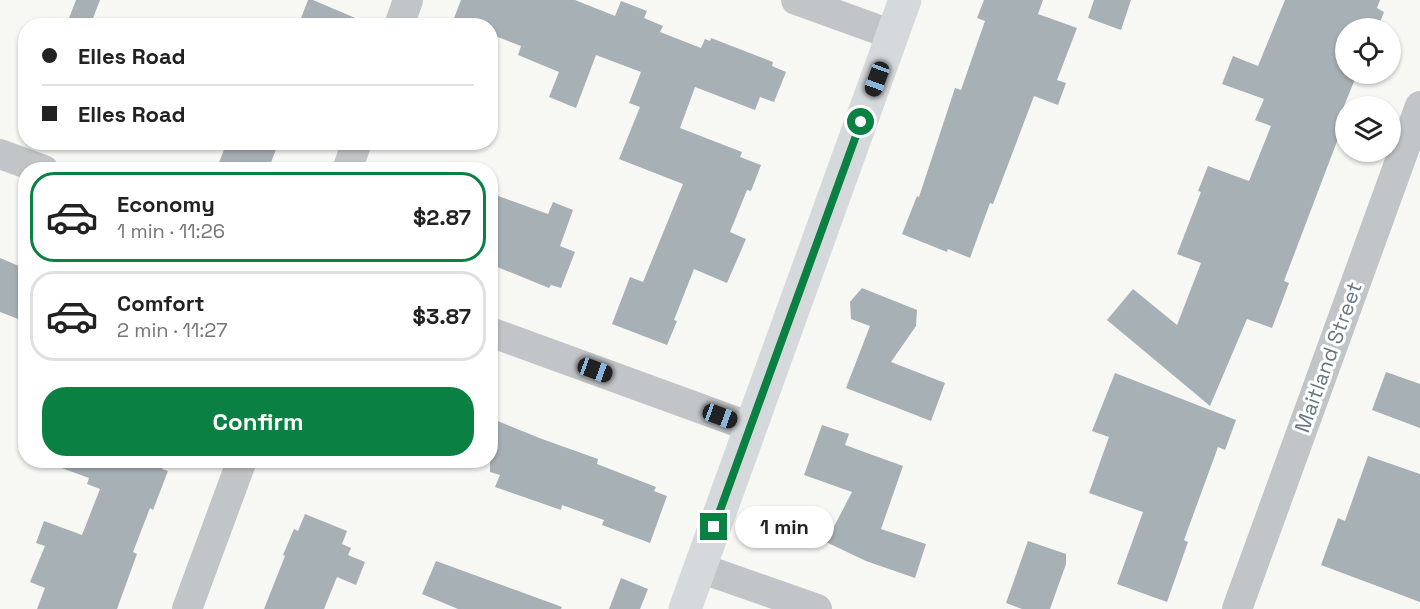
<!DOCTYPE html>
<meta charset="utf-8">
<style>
body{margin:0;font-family:"Space Grotesk",sans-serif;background:#f6f6f6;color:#222;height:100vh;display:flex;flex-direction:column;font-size:22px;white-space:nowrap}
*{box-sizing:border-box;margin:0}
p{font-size:20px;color:#767676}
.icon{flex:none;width:33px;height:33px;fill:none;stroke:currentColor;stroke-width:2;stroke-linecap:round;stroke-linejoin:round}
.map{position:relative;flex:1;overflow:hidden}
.side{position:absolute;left:18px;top:162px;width:480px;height:306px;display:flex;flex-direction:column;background:#fff;border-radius:24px;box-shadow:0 2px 4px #0004}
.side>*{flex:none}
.top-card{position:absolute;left:18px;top:18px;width:480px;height:132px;border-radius:24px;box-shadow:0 2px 4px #0004;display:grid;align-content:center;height:132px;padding:0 24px;background:#fff}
.tools{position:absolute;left:1335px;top:18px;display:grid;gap:12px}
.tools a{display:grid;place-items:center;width:66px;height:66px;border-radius:50%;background:#fff;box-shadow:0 2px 4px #0004;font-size:30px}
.end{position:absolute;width:27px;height:27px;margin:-14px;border:8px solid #0b8043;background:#fff;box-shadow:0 0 0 3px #fff}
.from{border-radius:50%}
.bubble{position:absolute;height:42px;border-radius:21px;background:#fff;box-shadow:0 2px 4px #0004;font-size:20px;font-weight:600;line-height:42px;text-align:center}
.car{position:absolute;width:18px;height:36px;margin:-18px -9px;border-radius:8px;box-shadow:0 0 4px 2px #0007;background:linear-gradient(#222 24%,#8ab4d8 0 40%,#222 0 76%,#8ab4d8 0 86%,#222 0)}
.top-card b{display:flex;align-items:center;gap:21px;height:57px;font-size:22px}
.top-card b+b{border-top:2px solid #e0e0e0}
.top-card i{width:15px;height:15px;background:#222}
ul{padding:10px 0 0;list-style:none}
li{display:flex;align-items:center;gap:18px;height:90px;margin:0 12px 9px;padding:0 12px;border:3px solid #e0e0e0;border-radius:24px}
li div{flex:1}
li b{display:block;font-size:22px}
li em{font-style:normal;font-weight:600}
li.current{border-color:#0b8043}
li>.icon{width:54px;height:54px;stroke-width:1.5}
.button{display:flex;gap:12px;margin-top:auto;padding:12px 24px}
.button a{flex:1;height:69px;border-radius:24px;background:#0b8043;color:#fff;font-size:24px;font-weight:600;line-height:69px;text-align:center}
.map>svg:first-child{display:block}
</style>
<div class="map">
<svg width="1420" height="609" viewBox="0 0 1420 609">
<rect width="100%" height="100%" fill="#f7f7f4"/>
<g fill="#a7b0b5">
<polygon points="76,0 100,0 90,26 66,26"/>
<polygon points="308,0 313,0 374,26 298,26"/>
<polygon points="461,0 575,0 615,16 621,1 647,11 644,18 663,26 660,32 701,48 705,39 710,41 711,38 773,62 772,66 786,72 774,102 760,97 755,110 695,87 680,128 742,152 740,157 761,165 751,191 747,190 730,232 746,239 727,283 694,269 674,320 677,321 667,345 612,324 630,277 643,282 683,184 619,159 640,107 629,103 641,72 596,55 576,108 549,97 559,72 518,55 521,46 490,34 490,26 451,26"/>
<polygon points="984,0 1043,0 1038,14 1077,28 1057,80 1066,83 1058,105 1034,96 993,204 990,203 970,258 948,249 947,252 902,234 917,196 919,197 955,88 961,90 985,21 977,18"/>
<polygon points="1094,0 1131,0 1121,30 1088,18"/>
<polygon points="1285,0 1380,0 1377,8 1384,12 1378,28 1346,28 1346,74 1357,74 1338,121 1344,123 1284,281 1289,283 1272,328 1247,319 1210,406 1107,320 1133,289 1177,325 1201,263 1177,254 1201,192 1198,191 1208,166 1249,181 1271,126 1255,120 1264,99 1222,84 1233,56 1258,66"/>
<polygon points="227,142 279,142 268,170 216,170"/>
<polygon points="490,193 548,214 553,202 573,210 560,246 575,252 561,288 551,285 549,288 490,264"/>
<polygon points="0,258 26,269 26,322 0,312"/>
<polygon points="862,288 917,310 916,326 891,362 945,383 931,421 846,388 870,326 851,319 850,302"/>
<polygon points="1386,372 1420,384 1420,428 1372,410"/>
<polygon points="1115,373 1236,420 1225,450 1218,447 1184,540 1188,542 1167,602 1117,584 1143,512 1089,493 1109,437 1092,431"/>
<polygon points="490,418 542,439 598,459 597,464 656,487 654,491 667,496 650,543 602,525 604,520 562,505 561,510 495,487 500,475 490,472"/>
<polygon points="822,425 849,434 845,445 903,466 881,529 926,544 915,578 866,561 826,542 852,492 804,475"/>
<polygon points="1368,456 1420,474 1420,602 1321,565 1338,518 1345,521"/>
<polygon points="49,460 165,460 162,469 168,471 153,510 150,508 133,552 137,554 117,609 37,609 45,588 30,582 45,546 36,543 44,521 82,535 100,489 87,484 89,478 48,463"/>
<polygon points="305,514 347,531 342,544 351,548 348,555 365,562 356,585 337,577 324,609 264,609 285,556 283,555 294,529 298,531"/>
<polygon points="1028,541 1066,554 1066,564 1050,609 1022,609 1006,603"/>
<polygon points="436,561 562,607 561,609 458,609 422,594"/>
<polygon points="621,578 648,589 640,609 609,609"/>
</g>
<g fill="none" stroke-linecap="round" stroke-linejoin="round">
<g stroke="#c1c5c8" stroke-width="30">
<polyline points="796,0 893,35"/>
<polyline points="399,26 408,0"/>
<polyline points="0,154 44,170"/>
<polyline points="347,170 357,142"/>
<polyline points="490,332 751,427"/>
<polyline points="700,568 817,609"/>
<polyline points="187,609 242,460"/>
<polyline points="1237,609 1420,106"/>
</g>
<polyline stroke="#d5d9dc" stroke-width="33" points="685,609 905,0"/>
</g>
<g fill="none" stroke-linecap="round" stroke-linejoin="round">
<polyline stroke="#0b8043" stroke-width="8" points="714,527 861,122"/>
</g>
<g text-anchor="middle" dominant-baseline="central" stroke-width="6" stroke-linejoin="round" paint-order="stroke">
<g font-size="21" fill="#677884" stroke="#fff">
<text transform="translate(1328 357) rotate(-70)">Maitland Street</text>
</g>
</g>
</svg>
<div class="tools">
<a><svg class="icon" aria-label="locate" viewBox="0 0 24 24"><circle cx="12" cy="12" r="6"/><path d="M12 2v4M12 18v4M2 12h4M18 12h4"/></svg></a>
<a><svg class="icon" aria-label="layers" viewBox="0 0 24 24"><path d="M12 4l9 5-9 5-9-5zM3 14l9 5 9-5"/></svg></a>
</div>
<i class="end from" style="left:861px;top:122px"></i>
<i class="end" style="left:714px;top:527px"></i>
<div class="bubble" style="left:735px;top:506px;width:99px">1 min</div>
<i class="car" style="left:877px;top:79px;rotate:200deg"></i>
<i class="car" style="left:595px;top:370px;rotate:110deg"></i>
<i class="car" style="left:720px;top:416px;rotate:110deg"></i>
<div class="top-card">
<b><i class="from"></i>Elles Road</b>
<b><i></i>Elles Road</b>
</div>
<section class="side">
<ul>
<li class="current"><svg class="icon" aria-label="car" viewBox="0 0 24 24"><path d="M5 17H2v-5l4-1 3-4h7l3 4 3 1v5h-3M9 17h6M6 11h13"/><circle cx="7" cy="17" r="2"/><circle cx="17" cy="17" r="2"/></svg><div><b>Economy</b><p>1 min · 11:26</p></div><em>$2.87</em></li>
<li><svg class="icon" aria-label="car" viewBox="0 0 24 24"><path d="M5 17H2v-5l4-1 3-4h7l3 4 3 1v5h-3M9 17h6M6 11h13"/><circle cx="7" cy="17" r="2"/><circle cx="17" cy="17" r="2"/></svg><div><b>Comfort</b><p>2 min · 11:27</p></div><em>$3.87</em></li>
</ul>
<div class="button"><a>Confirm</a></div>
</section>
</div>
